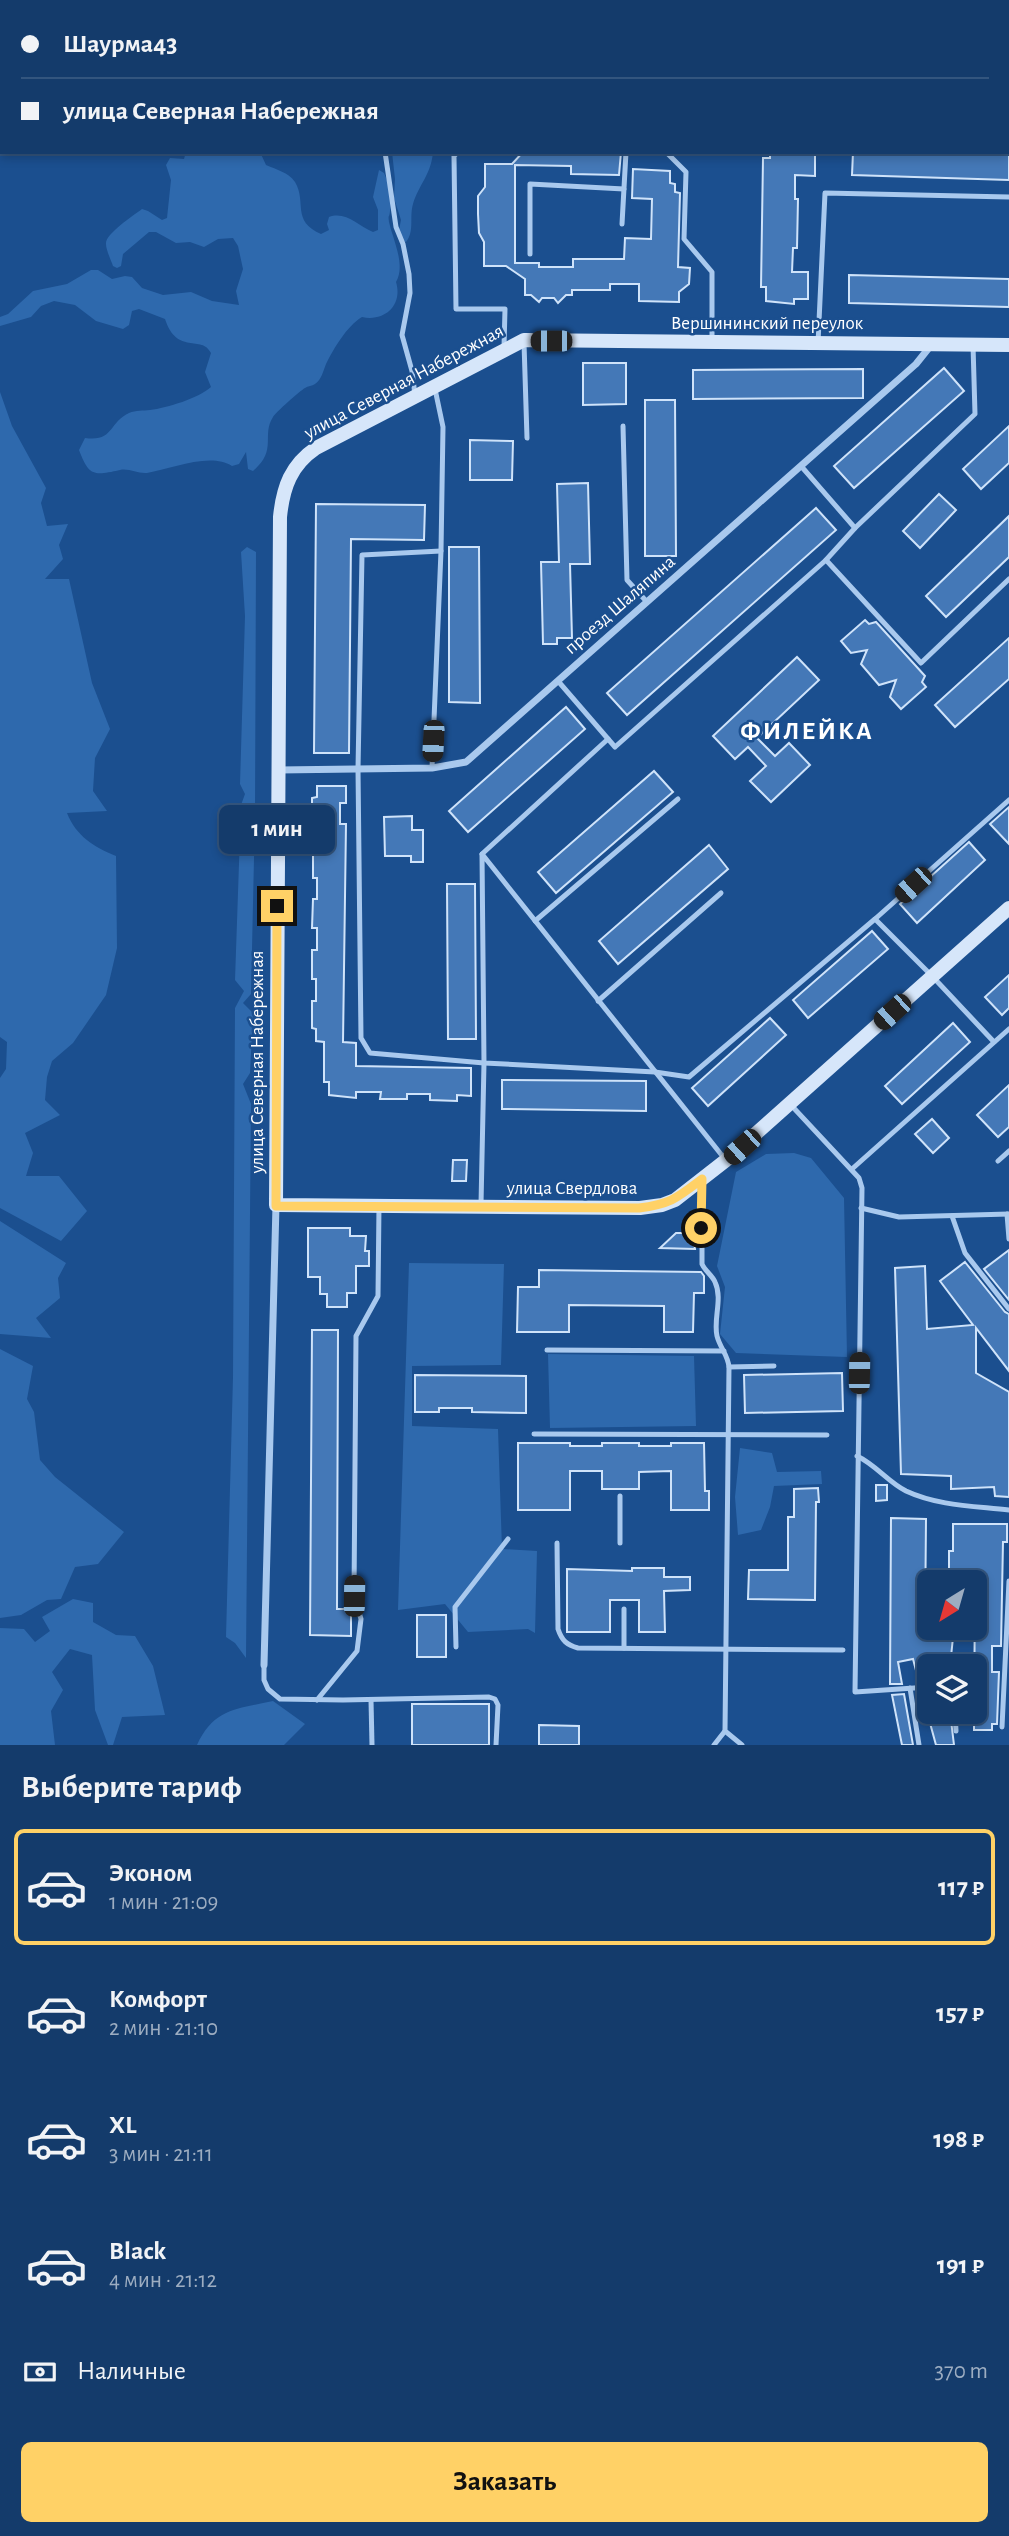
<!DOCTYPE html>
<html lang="ru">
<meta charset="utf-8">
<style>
body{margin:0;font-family:"Alegreya Sans",sans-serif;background:#214673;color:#f1f3f6;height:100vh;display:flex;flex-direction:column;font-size:26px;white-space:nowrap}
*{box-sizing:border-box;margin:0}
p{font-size:23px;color:#9dadc1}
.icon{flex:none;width:38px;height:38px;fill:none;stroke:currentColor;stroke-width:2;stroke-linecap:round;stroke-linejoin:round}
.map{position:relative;height:1745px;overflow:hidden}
.sheet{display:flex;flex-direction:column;background:#143b6b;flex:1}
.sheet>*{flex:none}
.guide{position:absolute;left:0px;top:0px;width:1010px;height:154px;box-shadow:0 4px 10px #0003,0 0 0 2px #33557e;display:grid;align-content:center;height:154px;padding:0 21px;background:#143b6b}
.needle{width:46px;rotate:217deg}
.fabs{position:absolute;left:917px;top:1570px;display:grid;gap:14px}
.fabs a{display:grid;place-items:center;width:70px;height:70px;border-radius:10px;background:#143b6b;box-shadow:0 4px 10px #0003,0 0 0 2px #33557e;font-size:35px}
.end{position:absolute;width:32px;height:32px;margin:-16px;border:9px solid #ffd166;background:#111;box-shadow:0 0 0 4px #111}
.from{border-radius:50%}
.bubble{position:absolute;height:49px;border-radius:10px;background:#143b6b;box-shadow:0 4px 10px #0003,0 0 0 2px #33557e;font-size:23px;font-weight:600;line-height:49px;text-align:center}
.car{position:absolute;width:21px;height:42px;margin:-21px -10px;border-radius:9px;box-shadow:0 0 5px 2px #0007;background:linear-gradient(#222 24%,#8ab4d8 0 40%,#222 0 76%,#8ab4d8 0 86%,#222 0)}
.guide b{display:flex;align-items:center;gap:24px;height:66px;font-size:26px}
.guide b+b{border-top:2px solid #33557e}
.guide i{width:18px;height:18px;background:#f1f3f6}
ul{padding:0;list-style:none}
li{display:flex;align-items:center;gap:21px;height:116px;margin:0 14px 10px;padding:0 7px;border:4px solid transparent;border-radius:10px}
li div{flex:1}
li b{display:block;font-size:26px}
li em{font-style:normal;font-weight:600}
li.selected{border-color:#ffd166}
li>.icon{width:63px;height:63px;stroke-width:1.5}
h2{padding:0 21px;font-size:32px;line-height:84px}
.pay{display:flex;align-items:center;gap:18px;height:77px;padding:0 21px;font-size:26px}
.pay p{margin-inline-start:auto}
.action{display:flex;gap:14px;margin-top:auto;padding:14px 21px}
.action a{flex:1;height:80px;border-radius:10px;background:#ffd166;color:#111;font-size:28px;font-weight:600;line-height:80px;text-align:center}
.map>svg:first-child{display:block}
</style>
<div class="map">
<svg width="1009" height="1745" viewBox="0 0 1009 1745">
<rect width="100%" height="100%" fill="#1b4f8f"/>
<g fill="#2e69ad">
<path d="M186,152H260L266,165C277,170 288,172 295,182C307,202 291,221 321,234L329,230L327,224L329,217C346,211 358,226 373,232L378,230V210L373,197L379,170L384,173C389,183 392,200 390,211C389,220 388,213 389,222C393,240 406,265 396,282C403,305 385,322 362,317C347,326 334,348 326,364C323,371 322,379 315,384C312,386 308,386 305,388C301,390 275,413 273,417C261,436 278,450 253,471L248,469L246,452L239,464L232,466C210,452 171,469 147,473C138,474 129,468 120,470C93,476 89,476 79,450L85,438C114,442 108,423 129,413C136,410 143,411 150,410C167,408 199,398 211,387L205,372L211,353C202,334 177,356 165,319L139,309L132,311L129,325L123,329L96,321L75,305L54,301L41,306L31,317L0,326V317L8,314L33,291L67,284L91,270H98L112,279L125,276L132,277L142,288L163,295L191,292L212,301L239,305L236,291L243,269L238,246L233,238L218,239L204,247L190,242L176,243L156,232H149L123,254L121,266L117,268L113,266C111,260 106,250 106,244C105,234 133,216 142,209L148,211L162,220L167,218L171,180L166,165L170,158L184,159Z"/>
<path d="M392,152H433C431,175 419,184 413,204C409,217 415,231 406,242L403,241L399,230L401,220L394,198L395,179Z"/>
<path d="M0,392L12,426L46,488L41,503L47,526L68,524L59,545L63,559L45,579H69L92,683L110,729L95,758L93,791L107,811L67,813C76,836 94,847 116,856L117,948L106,995L73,1043L52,1061L47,1077L45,1100L60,1115L25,1133L33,1153L26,1176H59L87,1211L61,1241L0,1208V1078L6,1069L7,1042L0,1037Z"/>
<polygon points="247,547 256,552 255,813 251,994 243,1003 253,1013 250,1073 243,1084 251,1104 246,1658 235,1643 226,1637 233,1377 235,1008 244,991 235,980 241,805 245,794 240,784 245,616 241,552"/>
<polygon points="794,1153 811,1158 844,1198 847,1357 736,1353 720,1334 725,1287 717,1266 736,1172 766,1154"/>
<polygon points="0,1221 66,1263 58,1278 60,1298 36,1318 51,1338 0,1334"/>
<polygon points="409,1263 504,1264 501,1365 412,1366 412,1426 498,1429 502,1549 537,1551 535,1633 528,1629 468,1632 445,1604 398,1610"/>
<polygon points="0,1349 33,1366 27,1399 34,1412 40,1460 55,1477 124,1532 98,1564 75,1567 61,1599 47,1600 21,1615 0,1618"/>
<polygon points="548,1354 694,1356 696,1426 550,1428"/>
<polygon points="740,1448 772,1453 777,1472 821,1471 822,1484 774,1486 770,1507 761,1530 738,1535 735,1497"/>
<polygon points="73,1599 93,1603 93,1622 116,1635 135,1636 153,1666 165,1715 122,1717 113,1745 108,1745 95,1710 92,1655 70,1649 52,1672 63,1690 51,1711 55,1745 0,1745 0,1628 24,1629 35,1642 50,1631 42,1617"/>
<path d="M273,1701L305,1724L284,1745H197C214,1708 237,1709 273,1701Z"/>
</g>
<g fill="#4478b7" stroke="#cfe3fa" stroke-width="2">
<polygon points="523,152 621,152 619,175 571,174 571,166 515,165 515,263 539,263 539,267 573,267 573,259 624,259 625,238 651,239 652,199 632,198 633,169 670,171 670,183 675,184 675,192 680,193 678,267 690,268 689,284 679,292 679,302 639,301 639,284 610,284 610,290 572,290 572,295 566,295 558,303 554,298 542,298 539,302 531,295 525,295 525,279 506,266 484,266 484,242 479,233 478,214 478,196 485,187 485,164 512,164"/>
<polygon points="770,152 815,152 815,176 795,175 795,199 798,199 797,248 793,248 792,272 808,272 808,299 794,299 794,304 766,301 766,287 761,287 763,158 770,158"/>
<polygon points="853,152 1009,152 1009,180 852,175"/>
<polygon points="849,275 1009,279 1009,307 849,303"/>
<polygon points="583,363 626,363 626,404 583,405"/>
<polygon points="944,368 964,391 854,488 834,466"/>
<polygon points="863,369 863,398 693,399 693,370"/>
<polygon points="645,400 675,400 676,556 645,556"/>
<polygon points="1009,426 1009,463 981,489 963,469"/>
<polygon points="470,440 513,441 512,480 470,480"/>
<polygon points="588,483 590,564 570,564 572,638 557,638 557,644 543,644 541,562 559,562 557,484"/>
<polygon points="939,494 956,510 920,548 903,531"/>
<polygon points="316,504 425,505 424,540 351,539 349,753 314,753"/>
<polygon points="816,508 836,530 627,715 607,693"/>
<polygon points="1009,516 1009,557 946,617 926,596"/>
<polygon points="449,547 479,547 480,703 449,702"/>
<polygon points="865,620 869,624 876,622 925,676 922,682 926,687 901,709 890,697 896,680 879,685 861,664 867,650 851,653 841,641"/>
<polygon points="1009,638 1009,679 955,727 935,705"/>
<polygon points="797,657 819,680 757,738 775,756 789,743 810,765 771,802 750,781 766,766 748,747 735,759 713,736"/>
<polygon points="566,707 585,729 468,832 449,811"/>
<polygon points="654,771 673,792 556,893 538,872"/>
<polygon points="317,786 346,786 346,803 340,803 340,824 346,824 343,1042 356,1043 356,1066 471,1068 471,1096 457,1095 457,1101 430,1100 430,1094 407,1094 407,1099 380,1099 381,1092 356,1092 356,1098 329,1095 329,1082 324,1082 324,1042 316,1041 316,1029 312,1028 312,1001 316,1001 316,979 312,979 312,950 317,950 317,928 312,928 313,899 317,899 317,878 313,878 313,850 317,850 317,826 312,826 312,798 317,797"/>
<polygon points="1009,807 1009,844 990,824"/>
<polygon points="412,816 412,830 423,830 423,862 411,862 411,856 385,856 384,817"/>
<polygon points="969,842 985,860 917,923 900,904"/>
<polygon points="709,845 728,869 618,964 599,941"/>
<polygon points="447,884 475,884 476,1039 448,1039"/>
<polygon points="872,931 888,949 808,1018 793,1000"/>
<polygon points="1009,975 1009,1008 1002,1015 985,997"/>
<polygon points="770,1018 786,1035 708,1106 692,1088"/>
<polygon points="953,1023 970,1042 902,1104 885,1086"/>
<polygon points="502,1080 646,1081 646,1111 502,1109"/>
<polygon points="1009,1085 1009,1127 998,1137 977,1115"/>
<polygon points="932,1119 949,1138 933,1153 915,1134"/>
<polygon points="453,1160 467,1160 466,1181 452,1181"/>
<polygon points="308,1228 350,1228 350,1236 366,1236 365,1251 369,1251 369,1266 356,1266 356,1293 347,1293 347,1307 327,1307 327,1294 320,1294 320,1277 308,1277"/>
<polygon points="676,1233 688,1233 693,1236 695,1249 660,1248"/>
<polygon points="1009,1250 1009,1300 984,1269"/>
<polygon points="965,1262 1005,1312 1009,1314 1009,1371 976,1328 976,1373 1009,1392 1009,1497 995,1496 994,1487 951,1489 951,1476 901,1474 895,1268 925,1266 927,1329 973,1325 940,1281"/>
<polygon points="539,1270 701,1272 704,1276 704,1293 694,1293 693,1332 664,1332 664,1306 569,1305 569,1332 517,1332 518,1287 539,1287"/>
<polygon points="312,1330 338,1330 337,1609 351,1609 351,1636 310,1635"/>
<polygon points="842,1373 843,1411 745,1413 744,1375"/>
<polygon points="415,1375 526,1376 526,1413 472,1412 472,1408 439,1408 439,1412 415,1412"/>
<polygon points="518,1443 570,1443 570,1446 602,1446 602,1443 639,1443 639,1446 671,1446 671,1443 704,1443 705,1491 709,1491 709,1510 671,1510 671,1471 639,1472 639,1489 602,1489 602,1471 570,1471 570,1510 518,1510"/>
<polygon points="876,1485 887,1485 887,1500 876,1501"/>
<polygon points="818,1488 819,1502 816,1502 815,1600 748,1599 749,1570 788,1570 788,1517 794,1517 794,1489"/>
<polygon points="891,1518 926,1519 925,1628 954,1628 950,1666 925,1666 925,1682 919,1682 913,1659 898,1662 902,1684 890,1684"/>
<polygon points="953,1524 1007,1524 1007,1542 1003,1542 1001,1646 992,1646 992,1672 999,1672 997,1724 992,1724 992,1730 974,1730 975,1582 949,1582 949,1551 953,1551"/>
<polygon points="632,1568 664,1568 664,1577 690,1577 690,1590 664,1591 665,1632 639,1632 639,1600 610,1600 610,1632 567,1632 567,1569 632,1571"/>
<rect x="417" y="1615" width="29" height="42"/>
<polygon points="904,1694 913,1745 902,1745 892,1695"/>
<rect x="412" y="1704" width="77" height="41"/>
<polygon points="927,1712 950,1712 954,1745 936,1745"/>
<polygon points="539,1725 579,1726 579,1745 539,1745"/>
</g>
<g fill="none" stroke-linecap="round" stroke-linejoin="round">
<g stroke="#a9c9ee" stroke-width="5">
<polyline points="499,0 499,2"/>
<polyline points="597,0 598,2"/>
<polyline points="1008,52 1009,52"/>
<polyline points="1008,118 1009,118"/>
<polyline points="385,152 396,227 403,244 409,274 410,293 402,335 412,371 415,395"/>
<polyline points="458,152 454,156 456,309 505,309 504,347"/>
<polyline points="666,152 686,172 684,239 712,272 712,339"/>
<polyline points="622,224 626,152"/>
<polyline points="530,254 530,184 624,189"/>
<polyline points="524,343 527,438"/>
<polyline points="818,343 825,193 1009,197"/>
<polyline points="623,426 627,580 647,602"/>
<polyline points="801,466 855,528 826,560"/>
<polyline points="855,528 975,414 973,345"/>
<polyline points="441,551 362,555 358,769 361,1038 370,1053 484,1063 655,1072 689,1077 875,919 932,976 994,1042"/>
<polyline points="558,681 615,747 826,560 921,663 1009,579"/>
<polyline points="432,768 441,551 443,427 435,389"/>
<polyline points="482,854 608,739"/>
<polyline points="875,919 1009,800"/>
<polyline points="535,921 678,799"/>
<polyline points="598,1001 721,893"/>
<polyline points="790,1104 859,1178 862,1188 855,1692 929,1687"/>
<polyline points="998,1161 1009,1151"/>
<polyline points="852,1169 1009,1029"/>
<path d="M702,1182V1264C705,1271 712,1275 715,1282C723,1299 713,1319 717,1336C720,1348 728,1355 729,1367L725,1731L742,1745"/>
<polyline points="481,1204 484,1063 482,854 724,1158"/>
<polyline points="861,1208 899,1217 1009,1214"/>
<polyline points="1007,1214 1009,1239"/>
<polyline points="952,1216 965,1253 1009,1309"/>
<polyline points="547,1350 724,1351"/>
<polyline points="729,1367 774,1366"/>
<polyline points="534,1434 827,1435"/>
<path d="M857,1456C876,1465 888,1482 906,1491C938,1506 975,1506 1009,1510"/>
<polyline points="620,1496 620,1543"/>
<path d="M557,1543L558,1629C562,1641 567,1645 578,1648L843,1650"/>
<polyline points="456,1647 455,1607 508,1539"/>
<polyline points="624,1648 624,1609"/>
<polyline points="264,1665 264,1680 268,1689 280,1699 343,1700 489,1697 495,1699 498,1705 496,1745"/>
<polyline points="955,1666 956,1655"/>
<polyline points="910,1688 919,1745"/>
<polyline points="317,1700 357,1651 361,1619 354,1596 356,1336 378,1296 379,1206"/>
<polyline points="371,1700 372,1745"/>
<polyline points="955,1712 956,1731"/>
<polyline points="1002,1727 1009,1581"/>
<polyline points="714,1745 725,1731"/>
</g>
<g stroke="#a9c9ee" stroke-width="7">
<polyline points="279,770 432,768 466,762 916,364 932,344"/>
<polyline points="264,1665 276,1205"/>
</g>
<path stroke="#d6e6fa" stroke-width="14" d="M1009,345L524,340L316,448C291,465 283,487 280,517L276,1205L640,1208L662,1205L675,1200L725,1161L1009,908"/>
</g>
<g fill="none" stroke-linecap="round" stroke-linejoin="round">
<path stroke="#ffd166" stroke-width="9" d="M277,906L276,1206L639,1208C671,1204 677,1198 702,1179L701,1228"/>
</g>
<g text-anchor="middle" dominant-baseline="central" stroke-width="5" stroke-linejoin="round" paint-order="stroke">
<g font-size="19" fill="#fff" stroke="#1b4f8f">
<text x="767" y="323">Вершининский переулок</text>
<text transform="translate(404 382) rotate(-28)">улица Северная Набережная</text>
<text transform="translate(620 605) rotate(-41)">проезд Шаляпина</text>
<text transform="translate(257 1062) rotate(-90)">улица Северная Набережная</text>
<text x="572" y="1188">улица Свердлова</text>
</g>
<g font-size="26" font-weight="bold" letter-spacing="2" fill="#fff" stroke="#1b4f8f">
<text x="807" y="731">ФИЛЕЙКА</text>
</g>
</g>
</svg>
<div class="fabs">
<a><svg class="needle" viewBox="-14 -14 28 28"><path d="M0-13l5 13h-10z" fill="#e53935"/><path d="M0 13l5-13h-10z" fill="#9dadc1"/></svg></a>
<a><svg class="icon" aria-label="layers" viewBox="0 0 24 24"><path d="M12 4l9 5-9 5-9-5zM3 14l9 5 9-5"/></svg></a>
</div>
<i class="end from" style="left:701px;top:1228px"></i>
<i class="end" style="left:277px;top:906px"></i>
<div class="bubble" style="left:219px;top:805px;width:116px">1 мин</div>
<i class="car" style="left:551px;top:341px;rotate:270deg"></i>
<i class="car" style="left:433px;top:741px;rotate:183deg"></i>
<i class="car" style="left:913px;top:885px;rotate:228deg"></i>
<i class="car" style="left:892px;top:1012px;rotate:228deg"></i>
<i class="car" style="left:742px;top:1147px;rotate:228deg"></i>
<i class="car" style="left:859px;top:1373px;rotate:1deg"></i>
<i class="car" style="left:354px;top:1596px;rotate:1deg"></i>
<div class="guide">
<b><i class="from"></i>Шаурма43</b>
<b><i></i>улица Северная Набережная</b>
</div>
</div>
<section class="sheet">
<h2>Выберите тариф</h2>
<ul>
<li class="selected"><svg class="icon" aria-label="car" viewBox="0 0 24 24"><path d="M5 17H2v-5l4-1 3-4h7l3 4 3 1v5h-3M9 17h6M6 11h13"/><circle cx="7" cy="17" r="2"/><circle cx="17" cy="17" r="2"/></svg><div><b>Эконом</b><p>1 мин · 21:09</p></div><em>117 ₽</em></li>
<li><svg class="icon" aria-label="car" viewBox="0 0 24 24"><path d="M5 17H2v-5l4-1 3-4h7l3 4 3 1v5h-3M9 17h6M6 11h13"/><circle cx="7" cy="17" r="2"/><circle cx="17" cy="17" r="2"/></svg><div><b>Комфорт</b><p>2 мин · 21:10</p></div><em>157 ₽</em></li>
<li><svg class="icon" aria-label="car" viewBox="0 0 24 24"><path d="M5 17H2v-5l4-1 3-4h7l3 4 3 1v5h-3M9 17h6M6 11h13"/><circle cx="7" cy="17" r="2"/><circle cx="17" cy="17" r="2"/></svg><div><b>XL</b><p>3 мин · 21:11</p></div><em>198 ₽</em></li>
<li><svg class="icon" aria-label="car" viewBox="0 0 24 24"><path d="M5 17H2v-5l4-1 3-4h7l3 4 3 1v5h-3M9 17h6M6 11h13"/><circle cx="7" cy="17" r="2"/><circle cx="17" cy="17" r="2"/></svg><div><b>Black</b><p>4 мин · 21:12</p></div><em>191 ₽</em></li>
</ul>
<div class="pay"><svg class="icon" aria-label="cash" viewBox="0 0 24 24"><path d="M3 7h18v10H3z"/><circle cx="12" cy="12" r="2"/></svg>Наличные<p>370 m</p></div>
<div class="action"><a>Заказать</a></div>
</section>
